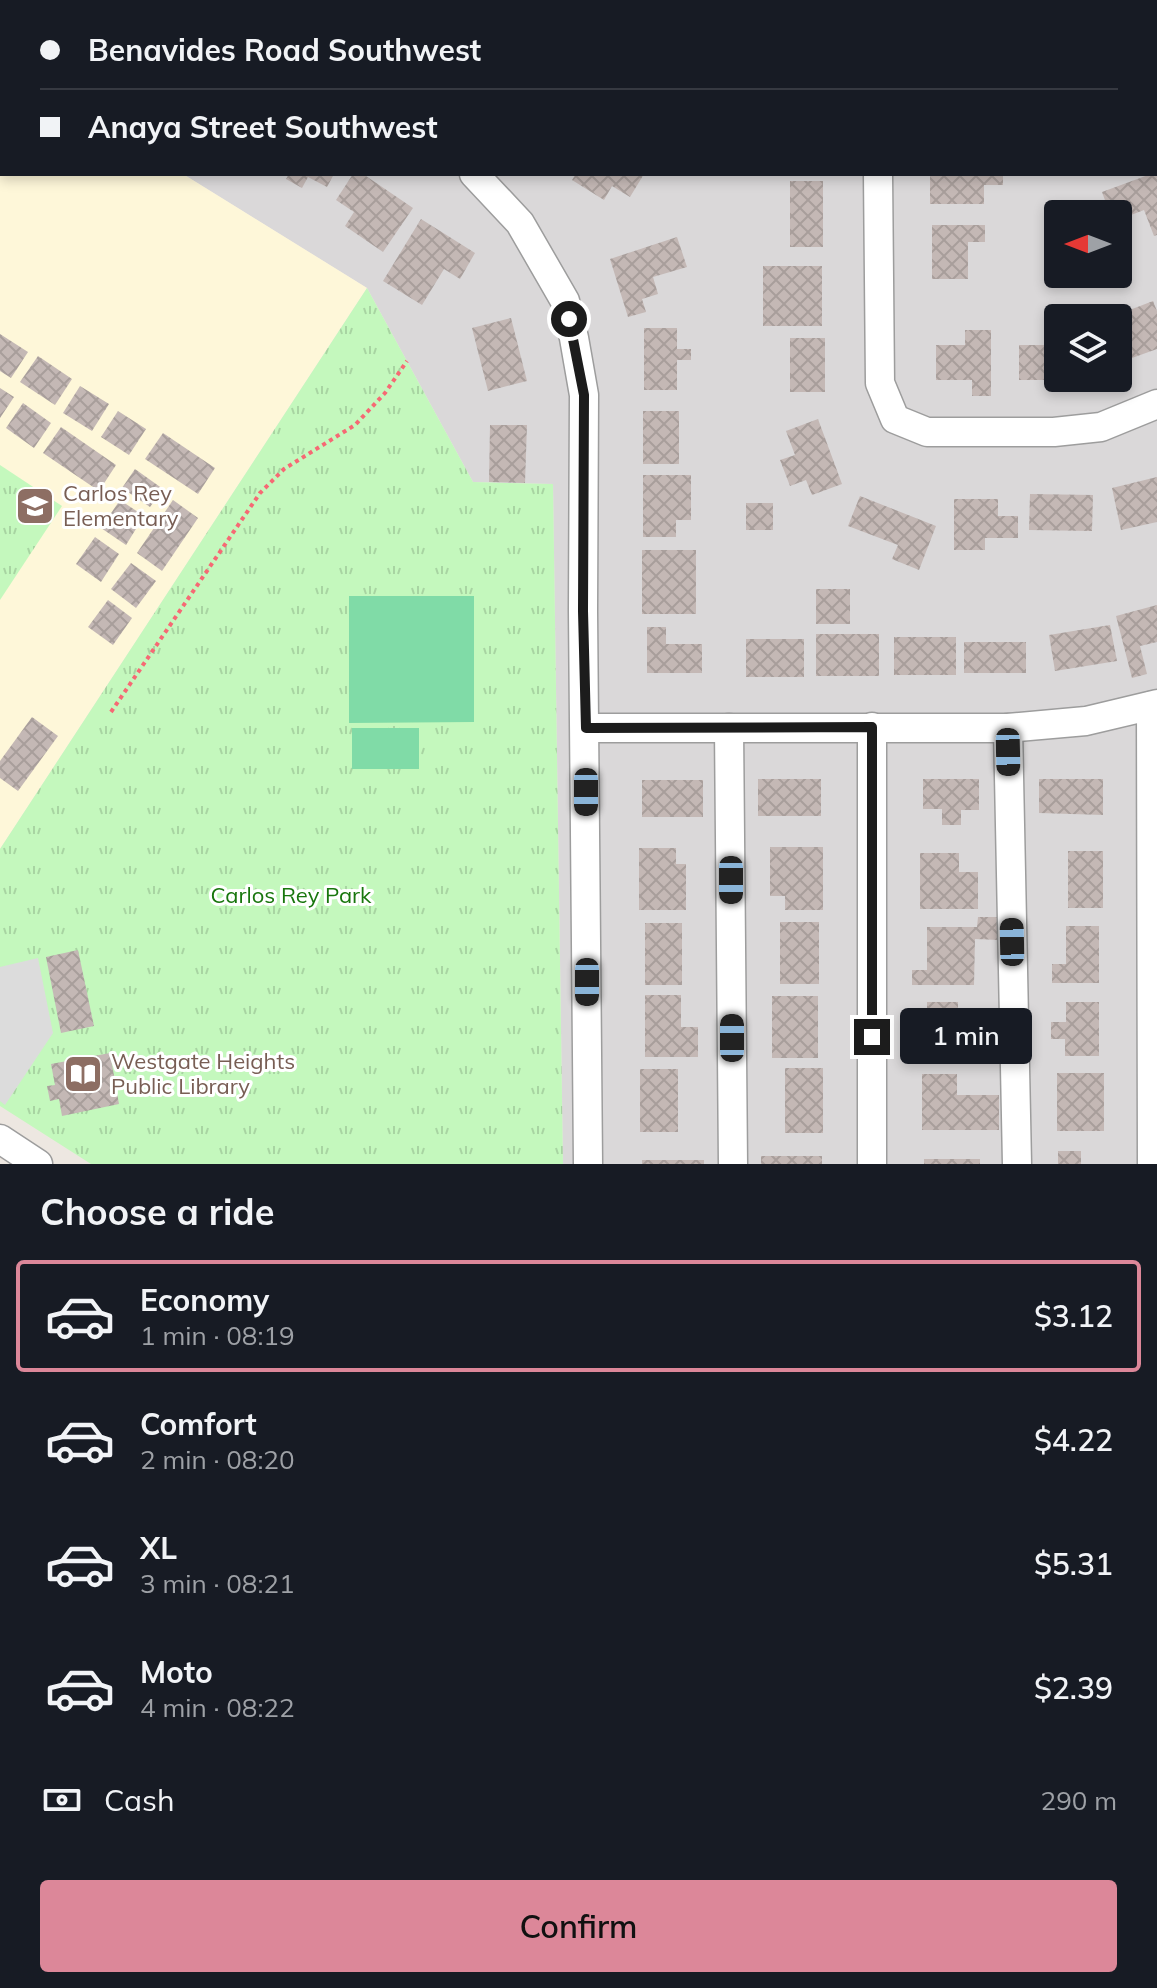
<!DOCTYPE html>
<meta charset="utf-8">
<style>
body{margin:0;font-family:Mulish,sans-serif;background:#242831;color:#f1f3f6;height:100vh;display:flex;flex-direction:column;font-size:30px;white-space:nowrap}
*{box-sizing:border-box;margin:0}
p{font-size:26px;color:#9ea1a6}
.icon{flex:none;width:44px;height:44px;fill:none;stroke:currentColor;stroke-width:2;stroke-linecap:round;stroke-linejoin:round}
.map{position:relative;height:1164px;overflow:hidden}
.side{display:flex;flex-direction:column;background:#171b24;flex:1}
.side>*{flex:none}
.hud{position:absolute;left:0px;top:0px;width:1158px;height:176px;box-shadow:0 4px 12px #0003;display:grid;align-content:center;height:176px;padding:0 40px;background:#171b24}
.needle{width:52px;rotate:270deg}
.tools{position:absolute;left:1044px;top:200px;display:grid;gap:16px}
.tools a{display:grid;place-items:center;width:88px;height:88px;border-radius:8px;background:#171b24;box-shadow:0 4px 12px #0003;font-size:40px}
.end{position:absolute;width:36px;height:36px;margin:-18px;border:10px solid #1c1c1c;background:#fff;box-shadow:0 0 0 4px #fff}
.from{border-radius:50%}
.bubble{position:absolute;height:56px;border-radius:8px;background:#171b24;box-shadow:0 4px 12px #0003;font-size:26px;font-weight:600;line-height:56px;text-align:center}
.car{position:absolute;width:24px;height:48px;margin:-24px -12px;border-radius:10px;box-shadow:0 0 6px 2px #0007;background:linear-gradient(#222 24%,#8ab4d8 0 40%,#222 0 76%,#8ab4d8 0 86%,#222 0)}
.hud b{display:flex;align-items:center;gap:28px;height:76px;font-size:30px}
.hud b+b{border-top:2px solid #363941}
.hud i{width:20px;height:20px;background:#f1f3f6}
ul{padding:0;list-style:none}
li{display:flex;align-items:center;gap:24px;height:112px;margin:0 16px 12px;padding:0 24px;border:4px solid transparent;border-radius:8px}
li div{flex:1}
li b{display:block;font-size:30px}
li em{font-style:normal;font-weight:600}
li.on{border-color:#dc8799}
li>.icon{width:72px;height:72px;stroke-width:1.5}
h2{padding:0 40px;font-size:36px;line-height:96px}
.pay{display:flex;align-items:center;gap:20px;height:88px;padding:0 40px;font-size:30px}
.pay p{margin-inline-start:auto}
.action{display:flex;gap:16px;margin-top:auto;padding:16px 40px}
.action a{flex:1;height:92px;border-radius:8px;background:#dc8799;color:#111;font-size:32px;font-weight:600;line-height:92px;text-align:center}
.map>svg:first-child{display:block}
</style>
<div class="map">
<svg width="1157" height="1164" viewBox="0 0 1157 1164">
<defs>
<pattern id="park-tufts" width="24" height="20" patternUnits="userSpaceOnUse" patternTransform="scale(2)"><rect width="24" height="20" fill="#c4f8bd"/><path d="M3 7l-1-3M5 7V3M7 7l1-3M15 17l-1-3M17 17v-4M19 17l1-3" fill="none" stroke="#a8d4a2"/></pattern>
<pattern id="building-cross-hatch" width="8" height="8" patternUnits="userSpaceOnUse" patternTransform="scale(2)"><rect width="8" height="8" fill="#c4b8b5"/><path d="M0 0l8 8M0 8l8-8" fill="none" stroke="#a89e9b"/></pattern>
</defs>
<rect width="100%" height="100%" fill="#ede7e1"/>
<path fill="#dad8d9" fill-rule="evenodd" d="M0,0H1157V1164H563L553,484L473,482L367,288L183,174H1156V2H2V62ZM1058,214H1118V274H1058ZM1058,318H1118V378H1058Z"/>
<polygon fill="#fef7d9" points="0,61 2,174 183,174 367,288 0,849"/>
<g fill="url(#park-tufts)">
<polygon points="367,288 473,482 553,484 563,1164 91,1164 0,1106 0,849"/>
<polygon points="0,465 62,506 0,600"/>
</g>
<g fill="#80dba7">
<polygon points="349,596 474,596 474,722 349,723"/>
<rect x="352" y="728" width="67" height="41"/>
</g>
<polygon fill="#dcdcdc" points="38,958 53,1033 5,1105 0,1101 0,967"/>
<g fill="url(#building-cross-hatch)">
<polygon points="289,174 334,174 327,187 308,177 302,188 286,179"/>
<polygon points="353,174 363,174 413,208 383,252 345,226 354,212 336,200"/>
<polygon points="576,174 644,174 630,197 612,186 604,200 572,180"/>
<polygon points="930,174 1003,174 1003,185 984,185 984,204 930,204"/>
<polygon points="1151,174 1157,174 1157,235 1154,236 1144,210 1118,220 1118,214 1110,214 1102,192"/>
<rect x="790" y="181" width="33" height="66"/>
<polygon points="421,219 475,253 460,279 444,269 422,305 383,281"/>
<polygon points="932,225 985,225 985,242 968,242 968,279 932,279"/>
<polygon points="677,237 687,267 653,277 658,294 642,299 646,312 628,317 610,259"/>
<rect x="763" y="266" width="59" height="60"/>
<polygon points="1153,301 1157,311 1157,349 1118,363 1118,318 1109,318"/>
<polygon points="511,318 527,381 488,391 472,328"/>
<polygon points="644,328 677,328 677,349 691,349 691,360 677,360 677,390 644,390"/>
<polygon points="965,330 991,330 991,396 972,396 972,380 936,380 936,345 965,345"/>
<polygon points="0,334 28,352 11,378 0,371"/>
<rect x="790" y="338" width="35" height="54"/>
<rect x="1019" y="345" width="39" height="35"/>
<polygon points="38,356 72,379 55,405 20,382"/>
<polygon points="80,386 109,404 92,431 63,413"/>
<polygon points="0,388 14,397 0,418"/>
<polygon points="23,403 51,423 34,448 6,428"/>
<polygon points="118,411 146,429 129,455 101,437"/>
<rect x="643" y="411" width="36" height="53"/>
<polygon points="818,419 842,484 812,495 806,480 790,486 780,460 795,455 786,431"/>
<polygon points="490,425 527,425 525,483 489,482"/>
<polygon points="61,427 116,465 99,491 43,453"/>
<polygon points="163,433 215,468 198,494 145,459"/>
<polygon points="135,469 163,489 150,507 122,488"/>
<polygon points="643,475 691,475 691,520 676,520 676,537 643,537"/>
<polygon points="1157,477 1157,522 1121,530 1112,488"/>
<polygon points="1030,494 1093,495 1092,531 1029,530"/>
<polygon points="860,496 936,526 919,570 892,559 898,545 848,526"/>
<polygon points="954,499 998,499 998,516 1018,516 1018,538 985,538 985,550 954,550"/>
<polygon points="120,500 144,516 126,545 101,528"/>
<polygon points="173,500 198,518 162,571 137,553"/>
<rect x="746" y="503" width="27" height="27"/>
<polygon points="95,537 119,554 101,582 76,564"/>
<rect x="642" y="550" width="54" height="64"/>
<polygon points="131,563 156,581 136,608 111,589"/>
<rect x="816" y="589" width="34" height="35"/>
<polygon points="108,600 132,618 113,645 88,627"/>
<polygon points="1157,605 1157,642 1140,646 1147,674 1132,678 1116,616"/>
<polygon points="1110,625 1117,661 1055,671 1049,635"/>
<polygon points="647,627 666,627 666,644 702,644 702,673 647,673"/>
<rect x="816" y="634" width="63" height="42"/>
<rect x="894" y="637" width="62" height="38"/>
<rect x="746" y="639" width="58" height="38"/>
<rect x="964" y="642" width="62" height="31"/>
<polygon points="32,717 58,736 18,791 0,778 0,761"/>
<rect x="758" y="779" width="63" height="37"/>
<polygon points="923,779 979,779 979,810 961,810 961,825 942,825 942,809 923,809"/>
<polygon points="1039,779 1103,779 1103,815 1039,813"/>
<rect x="642" y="780" width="61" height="37"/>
<polygon points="770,847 823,847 823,910 785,910 785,896 770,896"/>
<polygon points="639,848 676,848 676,864 686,864 686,910 639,910"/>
<rect x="1068" y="851" width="35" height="57"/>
<polygon points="920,853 959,853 959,872 978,872 978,909 920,909"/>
<polygon points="978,917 999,917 999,940 975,939 974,985 912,985 912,970 927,970 927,927 977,927"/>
<rect x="780" y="922" width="39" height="62"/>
<rect x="645" y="923" width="37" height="62"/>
<polygon points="1066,926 1099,926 1099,983 1052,983 1052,964 1066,964"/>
<polygon points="78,950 94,1026 61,1033 46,957"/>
<polygon points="645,995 681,995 681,1027 698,1027 698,1057 645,1057"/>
<rect x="772" y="996" width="46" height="62"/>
<polygon points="927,1002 958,1002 958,1020 973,1020 973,1057 927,1057"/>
<polygon points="1066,1002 1099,1002 1099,1056 1065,1056 1065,1039 1051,1039 1051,1022 1066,1022"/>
<polygon points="110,1053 119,1104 62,1116 59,1099 50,1101 47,1086 55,1085 51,1064"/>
<rect x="785" y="1068" width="38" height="65"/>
<rect x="640" y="1069" width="38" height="63"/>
<rect x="1057" y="1073" width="47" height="58"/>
<polygon points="922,1074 957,1074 957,1095 999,1095 999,1130 922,1130"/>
<rect x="1058" y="1151" width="23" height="13"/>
<rect x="761" y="1156" width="61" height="8"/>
<rect x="924" y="1159" width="56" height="5"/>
<rect x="642" y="1160" width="62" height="4"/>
</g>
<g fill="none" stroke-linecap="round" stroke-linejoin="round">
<defs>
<g id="minor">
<polyline points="214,0 217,2"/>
<polyline points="622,2 623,0"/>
<polyline points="966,2 967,0"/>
<polyline points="474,174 520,223 565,301 574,338 584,395 583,611 588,1164"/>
<polyline points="878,174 880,383 895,419 927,432 1054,432 1101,427 1157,404"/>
<polyline points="1151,706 1152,1164"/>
<polyline points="872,727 872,1164"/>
<polyline points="586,728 1008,728 1086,721 1157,704"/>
<polyline points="729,728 733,1164"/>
<polyline points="1008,728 1017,1164"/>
<polyline points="0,1139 38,1164"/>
</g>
</defs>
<use href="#minor" stroke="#9d9d9d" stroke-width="31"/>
<polyline stroke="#f66974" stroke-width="4" stroke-dasharray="4 4" stroke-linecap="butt" points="111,712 260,493 284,469 355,425 385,393 407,361"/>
<use href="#minor" stroke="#fff" stroke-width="28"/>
</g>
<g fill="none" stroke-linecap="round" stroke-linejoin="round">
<polyline stroke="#1c1c1c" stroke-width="10" points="569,319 584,395 583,611 586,728 872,727 872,1037"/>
</g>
<defs>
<symbol id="school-square" viewBox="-11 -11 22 22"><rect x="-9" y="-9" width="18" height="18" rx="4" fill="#8d6e63" stroke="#fff"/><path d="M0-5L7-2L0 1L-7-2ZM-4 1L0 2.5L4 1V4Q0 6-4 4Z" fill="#fff"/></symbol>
<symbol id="library-square" viewBox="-11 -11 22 22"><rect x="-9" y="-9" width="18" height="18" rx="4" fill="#8d6e63" stroke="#fff"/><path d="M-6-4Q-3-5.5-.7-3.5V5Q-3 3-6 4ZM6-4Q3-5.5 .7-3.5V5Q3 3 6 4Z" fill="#fff"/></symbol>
</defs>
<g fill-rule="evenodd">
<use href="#school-square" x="13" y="484" width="44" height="44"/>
<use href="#library-square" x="61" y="1052" width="44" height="44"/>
</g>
<g text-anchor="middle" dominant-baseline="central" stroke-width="6" stroke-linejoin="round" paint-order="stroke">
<g font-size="22" fill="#785e54" stroke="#fff" text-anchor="start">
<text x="63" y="493">Carlos Rey<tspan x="63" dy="25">Elementary</tspan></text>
<text x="111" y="1061">Westgate Heights<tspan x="111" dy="25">Public Library</tspan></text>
</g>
<g font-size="22" fill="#18760d" stroke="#fff">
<text x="291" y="895">Carlos Rey Park</text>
</g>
</g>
</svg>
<div class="tools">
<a><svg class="needle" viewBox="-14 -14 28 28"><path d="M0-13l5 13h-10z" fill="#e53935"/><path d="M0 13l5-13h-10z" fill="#9ea1a6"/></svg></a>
<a><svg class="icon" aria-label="layers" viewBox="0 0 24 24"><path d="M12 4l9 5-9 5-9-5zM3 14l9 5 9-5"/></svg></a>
</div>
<i class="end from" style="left:569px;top:319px"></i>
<i class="end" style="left:872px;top:1037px"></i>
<div class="bubble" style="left:900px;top:1008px;width:132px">1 min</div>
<i class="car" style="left:1008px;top:752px;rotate:179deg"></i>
<i class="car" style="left:586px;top:792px;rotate:180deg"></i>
<i class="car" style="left:731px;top:880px;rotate:180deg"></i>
<i class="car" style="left:1012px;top:942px;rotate:359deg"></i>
<i class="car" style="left:587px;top:982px;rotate:180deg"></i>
<i class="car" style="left:732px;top:1038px;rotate:0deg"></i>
<div class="hud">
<b><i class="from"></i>Benavides Road Southwest</b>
<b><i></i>Anaya Street Southwest</b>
</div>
</div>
<section class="side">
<h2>Choose a ride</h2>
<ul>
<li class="on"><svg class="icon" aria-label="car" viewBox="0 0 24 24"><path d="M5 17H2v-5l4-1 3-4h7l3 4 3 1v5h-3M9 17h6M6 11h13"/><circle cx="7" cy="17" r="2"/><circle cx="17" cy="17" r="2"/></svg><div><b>Economy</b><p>1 min · 08:19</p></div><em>$3.12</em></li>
<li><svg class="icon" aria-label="car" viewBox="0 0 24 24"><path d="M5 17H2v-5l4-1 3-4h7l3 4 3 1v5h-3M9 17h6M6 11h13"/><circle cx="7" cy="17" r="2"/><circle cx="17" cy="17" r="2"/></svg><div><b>Comfort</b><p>2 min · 08:20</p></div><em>$4.22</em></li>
<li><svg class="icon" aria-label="car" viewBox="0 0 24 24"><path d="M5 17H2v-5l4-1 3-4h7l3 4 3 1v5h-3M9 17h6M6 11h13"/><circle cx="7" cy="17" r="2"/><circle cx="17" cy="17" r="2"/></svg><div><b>XL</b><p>3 min · 08:21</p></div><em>$5.31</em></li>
<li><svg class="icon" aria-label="car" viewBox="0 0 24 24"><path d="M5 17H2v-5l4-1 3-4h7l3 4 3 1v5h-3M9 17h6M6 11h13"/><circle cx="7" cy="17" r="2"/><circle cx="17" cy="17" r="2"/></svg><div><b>Moto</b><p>4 min · 08:22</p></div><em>$2.39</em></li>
</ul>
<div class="pay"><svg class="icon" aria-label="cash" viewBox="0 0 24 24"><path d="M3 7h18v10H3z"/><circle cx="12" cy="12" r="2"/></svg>Cash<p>290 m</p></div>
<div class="action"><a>Confirm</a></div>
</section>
